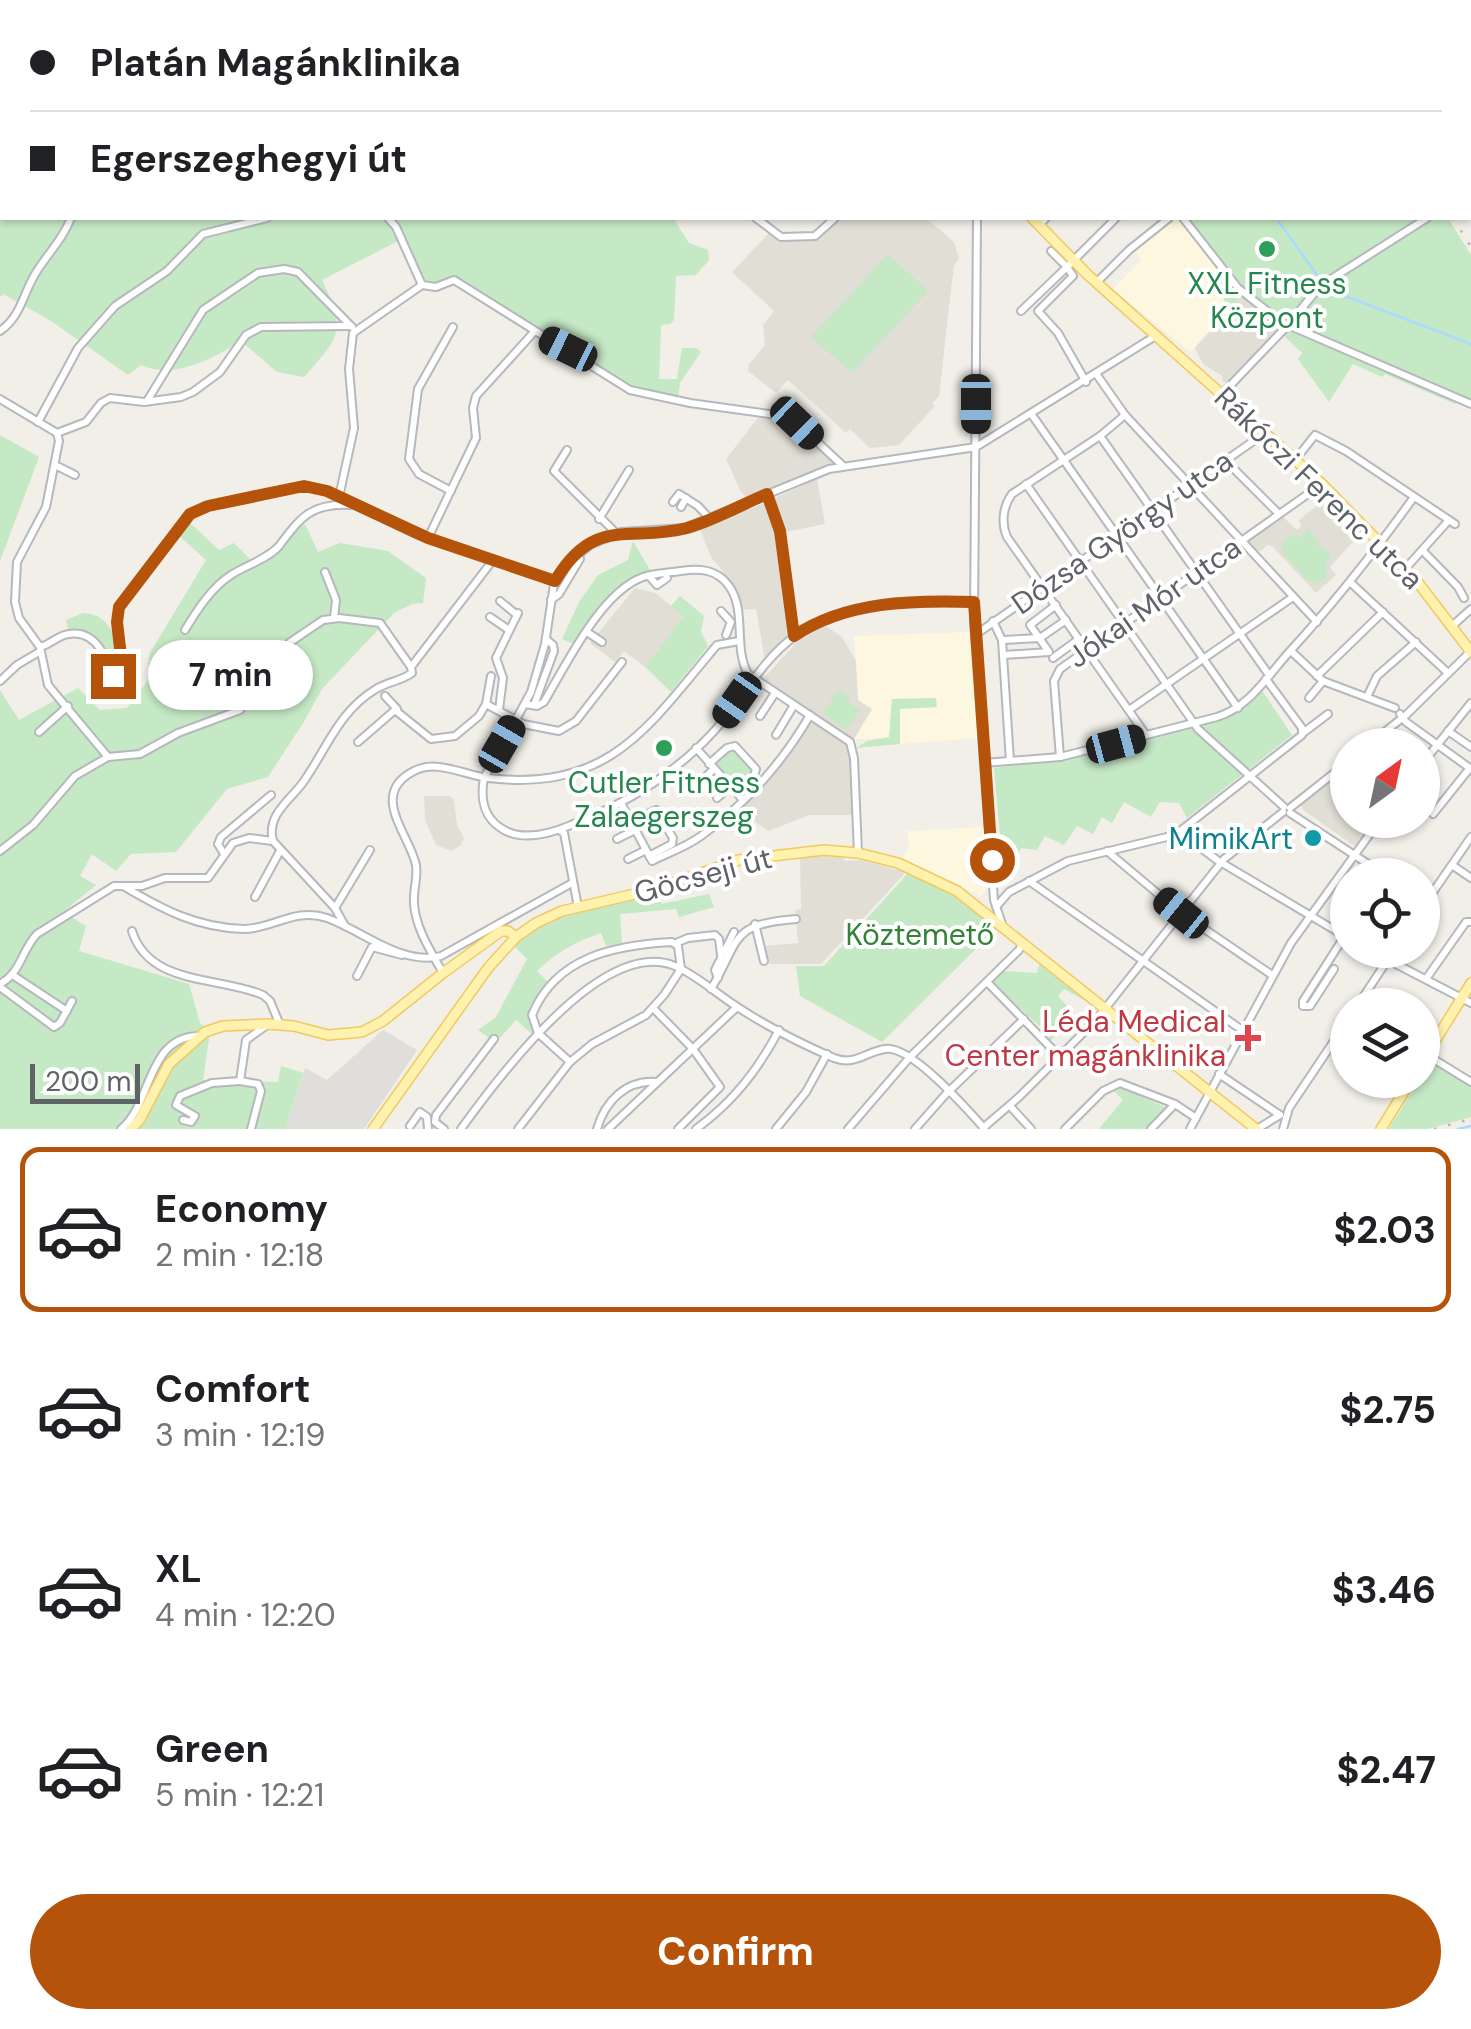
<!DOCTYPE html>
<meta charset="utf-8">
<style>
body{margin:0;font-family:"DM Sans",sans-serif;background:#f6f6f6;color:#202124;height:100vh;display:flex;flex-direction:column;font-size:38px;white-space:nowrap}
*{box-sizing:border-box;margin:0}
p{font-size:32px;color:#757577}
.icon{flex:none;width:55px;height:55px;fill:none;stroke:currentColor;stroke-width:2;stroke-linecap:round;stroke-linejoin:round}
.map{position:relative;height:1129px;overflow:hidden}
.drawer{display:flex;flex-direction:column;background:#fff;flex:1}
.drawer>*{flex:none}
.hud{position:absolute;left:0px;top:0px;width:1472px;height:220px;box-shadow:0 2px 8px #0004;display:grid;align-content:center;height:220px;padding:0 30px;background:#fff}
.needle{width:65px;rotate:33deg}
.controls{position:absolute;left:1330px;top:728px;display:grid;gap:20px}
.controls a{display:grid;place-items:center;width:110px;height:110px;border-radius:50%;background:#fff;box-shadow:0 2px 8px #0004;font-size:50px}
.scale{position:absolute;left:30px;bottom:25px;width:110px;box-sizing:border-box;padding-left:10px;border:5px solid #5f6368;border-top:0;font-size:28px;line-height:35px;white-space:nowrap;color:#5f6368;-webkit-text-stroke:8px #fff;paint-order:stroke}
.end{position:absolute;width:45px;height:45px;margin:-22px;border:12px solid #b45309;background:#fff;box-shadow:0 0 0 5px #fff}
.from{border-radius:50%}
.bubble{position:absolute;height:70px;border-radius:35px;background:#fff;box-shadow:0 2px 8px #0004;font-size:32px;font-weight:700;line-height:70px;text-align:center}
.car{position:absolute;width:30px;height:60px;margin:-30px -15px;border-radius:12px;box-shadow:0 0 8px 2px #0007;background:linear-gradient(#222 24%,#8ab4d8 0 40%,#222 0 76%,#8ab4d8 0 86%,#222 0)}
.hud b{display:flex;align-items:center;gap:35px;height:95px;font-size:38px}
.hud b+b{border-top:2px solid #e0e0e0}
.hud i{width:25px;height:25px;background:#202124}
ul{padding:18px 0 0;list-style:none}
li{display:flex;align-items:center;gap:30px;height:165px;margin:0 20px 15px;padding:0 10px;border:5px solid transparent;border-radius:20px}
li div{flex:1}
li b{display:block;font-size:38px}
li em{font-style:normal;font-weight:700}
li.on{border-color:#b45309}
li>.icon{width:90px;height:90px;stroke-width:1.5}
.primary-button{display:flex;gap:20px;margin-top:auto;padding:20px 30px}
.primary-button a{flex:1;height:115px;border-radius:60px;background:#b45309;color:#fff;font-size:40px;font-weight:700;line-height:115px;text-align:center}
.map>svg:first-child{display:block}
</style>
<div class="map">
<svg width="1471" height="1129" viewBox="0 0 1471 1129">
<rect width="100%" height="100%" fill="#f1efe8"/>
<g fill="#fef7e0">
<polygon points="1175,218 1180,218 1223,275 1225,302 1233,305 1190,352 1113,289 1141,260 1135,251"/>
<polygon points="970,632 980,738 900,744 900,709 936,707 936,698 892,699 889,738 854,739 871,709 858,700 854,636"/>
<polygon points="984,827 988,888 981,896 902,858 909,847 907,831"/>
</g>
<polygon fill="#e0deda" points="383,1030 417,1050 364,1129 285,1129 305,1068 327,1080"/>
<g fill="#e1ded6">
<polygon points="839,218 926,218 954,242 959,259 954,265 952,281 939,396 932,403 935,406 899,445 870,448 850,429 846,433 788,380 776,393 748,371 749,364 765,345 763,325 774,311 732,272 769,233 778,241 819,239"/>
<polygon points="1242,296 1278,329 1230,381 1223,382 1222,376 1203,364 1195,348"/>
<polygon points="760,415 794,422 835,463 748,498 741,492 726,459"/>
<polygon points="817,479 825,524 785,532 775,498"/>
<polygon points="1329,496 1363,531 1330,567 1336,575 1316,593 1273,547 1268,545 1256,554 1245,541 1282,516 1297,530 1301,526 1299,520"/>
<polygon points="767,502 778,533 791,635 765,660 756,609 741,610 738,590 711,557 700,529"/>
<polygon points="635,588 655,593 684,616 645,667 624,651 615,662 590,643"/>
<polygon points="824,625 842,637 856,661 858,700 872,709 854,739 764,678 798,641"/>
<polygon points="812,720 845,741 853,756 856,815 810,815 768,831 737,809 784,763"/>
<polygon points="1345,768 1348,820 1376,820 1359,844 1353,845 1302,809 1301,805"/>
<polygon points="424,796 450,796 454,800 457,825 464,838 460,846 451,851 436,845 425,820"/>
<polygon points="819,855 841,856 845,861 860,860 906,872 821,964 770,964 765,946 798,943 795,910 801,909 800,857"/>
</g>
<g fill="#c5e8c5">
<path d="M0,0H498L2,2V218H673L689,243L708,250L709,260L696,275L676,276L674,320L670,324L661,325L659,379H677L682,348H696L701,352L680,383L678,400L628,388L457,279L433,285L424,283L402,239L322,280C347,332 340,336 304,377L277,372L241,341C212,359 174,380 141,365L128,375L51,321L3,294L0,297Z"/>
<polygon points="985,0 1299,0 1300,2 987,2"/>
<polygon points="1180,218 1448,218 1471,255 1471,407 1457,401 1455,404 1385,374 1382,377 1353,364 1329,402 1298,359 1302,353 1242,296 1233,305 1225,302 1219,288 1223,275"/>
<polygon points="888,254 928,291 852,373 811,337"/>
<polygon points="0,435 39,457 0,561"/>
<polygon points="188,521 219,550 234,543 253,562 305,524 318,552 340,543 388,551 426,578 423,603 412,604 394,613 322,689 305,720 268,777 227,789 176,852 131,854 116,871 92,854 80,876 96,885 63,912 86,926 79,951 189,984 200,1023 210,1032 203,1080 278,1082 281,1066 303,1073 285,1129 0,1129 0,690 19,720 78,688 100,710 127,708 156,670 148,664 150,653 206,560 177,534"/>
<polygon points="1307,529 1319,542 1313,548 1320,544 1332,557 1326,562 1327,576 1317,584 1306,579 1282,552 1284,539 1297,535 1306,540 1302,534"/>
<polygon points="633,541 650,570 621,585 574,644 562,639 579,602 598,575 628,560"/>
<polygon points="680,596 704,616 701,631 708,646 671,692 645,667 684,616 671,606"/>
<path d="M83,613C114,614 118,646 121,669H115C103,648 95,631 68,630L66,620Z"/>
<polygon points="1261,689 1292,735 1187,818 1179,803 1160,802 1151,817 1124,802 1112,823 1102,817 1093,834 1077,826 1064,845 1045,836 1037,850 1021,848 1004,878 994,768 1064,759 1227,717 1249,703"/>
<polygon points="838,690 850,698 847,705 849,703 860,710 847,730 823,714"/>
<polygon points="936,698 937,707 900,709 900,744 856,748 867,741 889,737 892,699"/>
<polygon points="731,746 756,769 736,792 709,764"/>
<polygon points="910,871 944,887 1000,925 882,1042 800,996 796,966 824,966"/>
<path d="M653,894L662,904L709,894L714,907L679,917L676,909L620,914L622,943L606,946L601,933C576,941 556,953 537,971L549,983L530,1007L529,1023L536,1030L532,1034L516,1020L499,1039L493,1034L489,1038L478,1030L496,1017L527,959L513,945C552,908 603,904 653,894Z"/>
<polygon points="1040,962 1087,1002 1064,989 1058,996 1073,1013 1050,1042 1047,1039 1050,1036 993,983 1003,971 1037,973"/>
<polygon points="1431,1061 1471,1085 1471,1117 1428,1129 1389,1129 1419,1080 1422,1080"/>
<polygon points="1120,1088 1125,1089 1169,1109 1145,1129 1099,1129 1123,1100 1114,1091"/>
</g>
<g fill="none" stroke-linecap="round" stroke-linejoin="round">
<g stroke="#aadaff" stroke-width="2.5">
<polyline points="1121,0 1122,2"/>
<polyline points="1147,0 1152,2"/>
<polyline points="1276,218 1327,289 1471,344"/>
<polyline points="1458,1129 1471,1126"/>
</g>
<g stroke="#aadaff" stroke-width="6">
<polyline points="1342,0 1344,2"/>
<polyline points="1470,179 1471,181"/>
</g>
<defs>
<g id="minor">
<polyline points="515,0 517,2"/>
<polyline points="647,0 658,2"/>
<polyline points="762,0 764,2"/>
<polyline points="858,0 859,2"/>
<polyline points="989,0 991,2"/>
<polyline points="68,2 71,0"/>
<polyline points="152,2 154,0"/>
<polyline points="566,2 578,0"/>
<polyline points="675,2 675,0"/>
<polyline points="779,2 783,0"/>
<polyline points="940,2 942,0"/>
<polyline points="0,83 2,83"/>
<polyline points="0,107 2,107"/>
<polyline points="388,218 396,227 422,285"/>
<polyline points="756,218 781,237 815,236 835,218"/>
<polyline points="977,218 974,622 994,900 1002,924"/>
<polyline points="1183,218 1238,288 1281,322 1471,404"/>
<polyline points="1039,225 1046,218"/>
<polyline points="1096,283 1129,250 1169,218"/>
<polyline points="1021,311 1067,267 1051,251"/>
<path d="M0,331C22,316 23,292 37,271C49,252 63,239 71,218"/>
<polyline points="1097,375 1125,415 1317,622"/>
<polyline points="1086,382 1058,333 1038,311 1073,276 1067,267 1116,218"/>
<polyline points="1223,393 1288,325 1320,286 1427,218"/>
<polyline points="0,399 57,433"/>
<polyline points="147,401 203,310 258,273 284,269 298,272 352,327"/>
<polyline points="1032,415 1238,708"/>
<path d="M1125,415L1100,436L1012,494C1003,506 1001,523 1007,537L1146,735"/>
<polyline points="38,422 78,348 115,306 167,271 203,234 267,218"/>
<polyline points="57,433 59,441 46,507 17,562 15,602 19,618 40,647 48,685 108,757 140,754 178,733 240,710 264,672 289,643 323,620 339,618 380,623 411,667"/>
<polyline points="57,433 86,422 101,403 110,398 144,402 181,397 193,392 220,372 246,335 261,327 351,326"/>
<polyline points="1100,436 1269,675"/>
<polyline points="567,450 554,471 616,533"/>
<polyline points="1296,459 1315,435 1346,451 1455,524"/>
<polyline points="1225,460 1279,514"/>
<polyline points="55,465 75,475"/>
<polyline points="1026,484 1198,729 1284,807"/>
<polyline points="451,491 419,474 409,459 418,389 453,327"/>
<polyline points="767,494 780,531 794,636"/>
<polyline points="339,497 354,428 349,369 353,333 422,285 436,287 454,280 630,390 690,403 784,416 797,423 842,465"/>
<polyline points="673,502 679,494 698,506 710,519"/>
<polyline points="681,507 686,498"/>
<polyline points="599,519 629,470"/>
<polyline points="428,538 476,438 473,408 476,396 534,332"/>
<polyline points="1423,551 1458,587 1464,598"/>
<polyline points="1406,568 1449,520"/>
<polyline points="325,572 336,600 334,618"/>
<polyline points="649,576 657,585 667,578"/>
<polyline points="1351,583 1448,673"/>
<polyline points="551,600 559,594 580,559"/>
<polyline points="500,601 517,615"/>
<path d="M974,602C920,602 858,600 809,627C769,649 749,688 722,722C683,769 627,804 571,825C552,833 524,841 504,830C484,819 480,799 484,778L531,692L545,644L554,584L564,567L590,545L621,532L685,528L829,469L976,447L1157,335"/>
<polyline points="721,611 731,622 726,635"/>
<polyline points="490,617 509,630"/>
<polyline points="993,621 1002,640 1010,761"/>
<polyline points="1451,627 1471,609"/>
<path d="M185,630C197,610 212,587 231,575C245,566 269,558 279,546C301,517 311,503 350,505"/>
<polyline points="587,632 602,642"/>
<polyline points="975,635 1265,433"/>
<polyline points="1002,640 1040,638 1066,620"/>
<path d="M40,647C50,645 58,635 69,634C101,629 110,669 117,691H125L117,622L119,607L189,514L208,506L304,486L327,491L416,534L555,581"/>
<polyline points="1291,651 1323,681 1395,708"/>
<polyline points="1003,655 1049,652 1030,625 1056,605"/>
<polyline points="1053,658 1079,639"/>
<polyline points="1317,676 1383,612"/>
<polyline points="0,681 17,665 39,652"/>
<polyline points="385,696 397,709"/>
<polyline points="1367,697 1377,676 1416,642"/>
<polyline points="1309,698 1323,681"/>
<polyline points="486,704 523,724 559,731 576,721 622,662"/>
<path d="M525,704L537,706L544,702C566,665 601,592 643,577C655,573 668,573 681,571C699,568 717,569 729,586C747,611 733,647 748,674L850,742L854,758L858,853"/>
<polyline points="534,705 554,651 553,645 546,639"/>
<polyline points="499,710 503,678 496,658 518,613"/>
<polyline points="1129,710 1293,597"/>
<polyline points="1400,714 1406,722 1471,769"/>
<polyline points="760,716 775,693"/>
<polyline points="1448,731 1471,747"/>
<polyline points="39,732 68,706"/>
<polyline points="1303,733 1328,714"/>
<polyline points="776,735 794,705"/>
<polyline points="358,742 395,710 431,739 455,736 479,716 486,704 491,676"/>
<polyline points="1368,745 1406,715 1470,652"/>
<polyline points="696,748 743,800"/>
<polyline points="1060,757 1054,681 1060,669 1322,484"/>
<path d="M984,763L1060,757L1217,717C1251,706 1268,675 1291,650C1336,601 1375,551 1414,497"/>
<polyline points="709,764 727,748 735,746 756,769 754,776 736,792"/>
<polyline points="1422,764 1471,703"/>
<polyline points="700,782 714,769"/>
<polyline points="717,798 730,787"/>
<path d="M621,803L652,861C668,853 686,847 701,836C745,805 783,762 810,715"/>
<polyline points="1290,808 1348,762"/>
<polyline points="1290,813 1385,875"/>
<polyline points="1433,814 1470,768"/>
<polyline points="631,822 656,810 673,838 672,844 649,856"/>
<polyline points="559,830 564,833 578,907"/>
<polyline points="1180,832 1217,860 1348,938"/>
<polyline points="617,839 635,830"/>
<polyline points="0,851 33,825 75,776 108,757"/>
<polyline points="1107,851 1181,913 1272,975"/>
<polyline points="224,854 218,844 221,837 271,795"/>
<polyline points="628,859 646,850"/>
<polyline points="1452,865 1471,878"/>
<polyline points="1029,881 1242,1030"/>
<path d="M123,886C162,909 197,928 244,929C272,929 296,907 327,918C363,931 402,966 441,956L572,883"/>
<polyline points="255,897 280,851"/>
<polyline points="996,907 1009,892 1068,861 1175,835 1302,735 1302,728 1266,679"/>
<polyline points="335,908 370,850"/>
<polyline points="1422,908 1471,837"/>
<polyline points="755,924 764,961"/>
<path d="M345,926L335,908L273,841C266,814 291,800 304,781C327,748 339,711 376,689C387,682 401,681 412,673L411,667L493,560"/>
<path d="M132,931C149,986 219,976 263,995L270,1001L280,1025"/>
<polyline points="676,943 688,938 715,935 719,939 721,955"/>
<polyline points="1369,950 1471,1003"/>
<polyline points="1334,969 1310,1006 1303,1006 1303,1001 1344,937"/>
<path d="M443,973C431,952 415,927 414,903C413,890 418,878 416,865C410,835 368,794 414,771C437,759 464,775 488,778C610,792 648,727 717,645L739,641"/>
<polyline points="14,976 67,1011"/>
<polyline points="357,976 372,947 402,955"/>
<polyline points="718,978 715,970 734,932"/>
<polyline points="1426,979 1466,922 1471,922"/>
<polyline points="988,983 1060,1057"/>
<path d="M0,984C21,973 21,951 37,934L114,886H142L165,878H208L233,843L249,838L273,841"/>
<polyline points="0,987 54,1027 60,1023 72,1001"/>
<path d="M711,989C741,939 729,924 796,919"/>
<polyline points="1358,1005 1394,950"/>
<polyline points="653,1008 693,1049 720,1087 678,1129"/>
<polyline points="1427,1055 1471,1082"/>
<path d="M570,1062L538,1033L532,1015C556,956 616,945 672,942L678,946L681,969"/>
<polyline points="1219,1074 1280,1115"/>
<polyline points="1010,1106 1031,1129"/>
<polyline points="183,1120 191,1122 195,1116 176,1105 180,1096 212,1083 240,1081"/>
<polyline points="410,1126 420,1112 427,1117 428,1129"/>
<polyline points="983,1128 1019,1097 1096,1020 1224,859 1283,812"/>
<path d="M121,1129C152,1104 147,1037 198,1036"/>
<polyline points="251,1129 261,1091 258,1084 240,1081 246,1040 267,1025"/>
<polyline points="444,1129 435,1122 436,1115 494,1039"/>
<path d="M461,1129C497,1079 602,936 675,966C698,976 718,995 739,1008C768,1027 802,1044 834,1058C855,1066 865,1052 885,1049C910,1044 967,1109 984,1128"/>
<polyline points="518,1129 570,1062 592,1044 646,1015 664,995 681,969"/>
<path d="M597,1129C605,1101 626,1080 656,1082"/>
<polyline points="608,1129 737,1007"/>
<path d="M696,1129C733,1102 758,1070 779,1030"/>
<polyline points="776,1129 806,1092 827,1054"/>
<polyline points="848,1129 910,1057 1019,950 1023,943"/>
<polyline points="915,1129 946,1094 1024,1019"/>
<polyline points="1065,1129 1103,1091 1120,1083 1175,1104 1196,1118"/>
<polyline points="1151,1129 1175,1104"/>
<polyline points="1190,1129 1291,943 1380,820"/>
<polyline points="1257,1129 1280,1115"/>
<polyline points="1283,1129 1289,1108 1348,1020"/>
</g>
<g id="major">
<polyline points="883,0 885,2"/>
<polyline points="1032,218 1088,275 1322,484 1416,580 1471,652"/>
<polyline points="1422,1062 1471,983"/>
<polyline points="131,1129 140,1119 169,1064 205,1032 223,1026 268,1024 294,1026 328,1035 362,1032 383,1021 443,973 501,931 508,931 516,937"/>
<polyline points="373,1129 488,968 516,937 536,923 562,911 656,889 739,860 824,850 858,853 898,863 957,891 1256,1129"/>
<polyline points="1381,1129 1411,1080"/>
</g>
</defs>
<use href="#minor" stroke="#b5b8bc" stroke-width="10"/>
<use href="#major" stroke="#f2c960" stroke-width="12"/>
<use href="#minor" stroke="#fff" stroke-width="6"/>
<use href="#major" stroke="#fff2af" stroke-width="9"/>
<g stroke="#b6b7b8" stroke-width="2.5" stroke-dasharray="2.5 12" stroke-linecap="butt">
<polyline points="1308,0 1310,2"/>
<polyline points="1453,218 1471,247"/>
<polyline points="1434,1129 1471,1119"/>
</g>
</g>
<g fill="none" stroke-linecap="round" stroke-linejoin="round">
<path stroke="#b45309" stroke-width="12" d="M113,676L116,689L125,691L117,622L119,607L190,514L208,506L304,486L327,491L428,538L555,581C595,514 631,543 687,528C714,520 741,505 767,494L780,531L794,636C846,601 913,600 974,602L992,860"/>
</g>
<g fill="#2e9e5b" stroke="#fff" stroke-width="4">
<circle cx="1267" cy="249" r="10"/>
<circle cx="664" cy="748" r="10"/>
</g>
<circle fill="#0f9aa8" stroke="#fff" stroke-width="4" cx="1313" cy="838" r="10"/>
<path fill="#e0444e" stroke="#fff" stroke-width="4" d="M1243 1023h10v10h10v10h-10v10h-10v-10h-10v-10h10z"/>
<g text-anchor="middle" dominant-baseline="central" stroke-width="8" stroke-linejoin="round" paint-order="stroke">
<g font-size="30" fill="#27864d" stroke="#fff">
<text x="1267" y="283">XXL Fitness<tspan x="1267" dy="34">Központ</tspan></text>
<text x="664" y="782">Cutler Fitness<tspan x="664" dy="34">Zalaegerszeg</tspan></text>
</g>
<g font-size="30" fill="#5f6368" stroke="#fff">
<text transform="translate(1319 488) rotate(44)">Rákóczi Ferenc utca</text>
<text transform="translate(1122 532) rotate(-35)">Dózsa György utca</text>
<text transform="translate(1154 602) rotate(-35)">Jókai Mór utca</text>
<text transform="translate(703 875) rotate(-15)">Göcseji út</text>
</g>
<g font-size="30" fill="#0d838f" stroke="#fff" text-anchor="end">
<text x="1293" y="838">MimikArt</text>
</g>
<g font-size="30" fill="#348238" stroke="#fff">
<text x="920" y="934">Köztemető</text>
</g>
<g font-size="30" fill="#be3a42" stroke="#fff" text-anchor="end">
<text x="1226" y="1021">Léda Medical<tspan x="1226" dy="34">Center magánklinika</tspan></text>
</g>
</g>
</svg>
<div class="controls">
<a><svg class="needle" viewBox="-14 -14 28 28"><path d="M0-13l5 13h-10z" fill="#e53935"/><path d="M0 13l5-13h-10z" fill="#757577"/></svg></a>
<a><svg class="icon" aria-label="locate" viewBox="0 0 24 24"><circle cx="12" cy="12" r="6"/><path d="M12 2v4M12 18v4M2 12h4M18 12h4"/></svg></a>
<a><svg class="icon" aria-label="layers" viewBox="0 0 24 24"><path d="M12 4l9 5-9 5-9-5zM3 14l9 5 9-5"/></svg></a>
</div>
<div class="scale">200 m</div>
<i class="end from" style="left:992px;top:860px"></i>
<i class="end" style="left:113px;top:676px"></i>
<div class="bubble" style="left:148px;top:640px;width:165px">7 min</div>
<i class="car" style="left:568px;top:349px;rotate:296deg"></i>
<i class="car" style="left:976px;top:404px;rotate:180deg"></i>
<i class="car" style="left:797px;top:423px;rotate:134deg"></i>
<i class="car" style="left:737px;top:700px;rotate:215deg"></i>
<i class="car" style="left:502px;top:744px;rotate:30deg"></i>
<i class="car" style="left:1116px;top:744px;rotate:75deg"></i>
<i class="car" style="left:1181px;top:913px;rotate:309deg"></i>
<div class="hud">
<b><i class="from"></i>Platán Magánklinika</b>
<b><i></i>Egerszeghegyi út</b>
</div>
</div>
<section class="drawer">
<ul>
<li class="on"><svg class="icon" aria-label="car" viewBox="0 0 24 24"><path d="M5 17H2v-5l4-1 3-4h7l3 4 3 1v5h-3M9 17h6M6 11h13"/><circle cx="7" cy="17" r="2"/><circle cx="17" cy="17" r="2"/></svg><div><b>Economy</b><p>2 min · 12:18</p></div><em>$2.03</em></li>
<li><svg class="icon" aria-label="car" viewBox="0 0 24 24"><path d="M5 17H2v-5l4-1 3-4h7l3 4 3 1v5h-3M9 17h6M6 11h13"/><circle cx="7" cy="17" r="2"/><circle cx="17" cy="17" r="2"/></svg><div><b>Comfort</b><p>3 min · 12:19</p></div><em>$2.75</em></li>
<li><svg class="icon" aria-label="car" viewBox="0 0 24 24"><path d="M5 17H2v-5l4-1 3-4h7l3 4 3 1v5h-3M9 17h6M6 11h13"/><circle cx="7" cy="17" r="2"/><circle cx="17" cy="17" r="2"/></svg><div><b>XL</b><p>4 min · 12:20</p></div><em>$3.46</em></li>
<li><svg class="icon" aria-label="car" viewBox="0 0 24 24"><path d="M5 17H2v-5l4-1 3-4h7l3 4 3 1v5h-3M9 17h6M6 11h13"/><circle cx="7" cy="17" r="2"/><circle cx="17" cy="17" r="2"/></svg><div><b>Green</b><p>5 min · 12:21</p></div><em>$2.47</em></li>
</ul>
<div class="primary-button"><a>Confirm</a></div>
</section>
